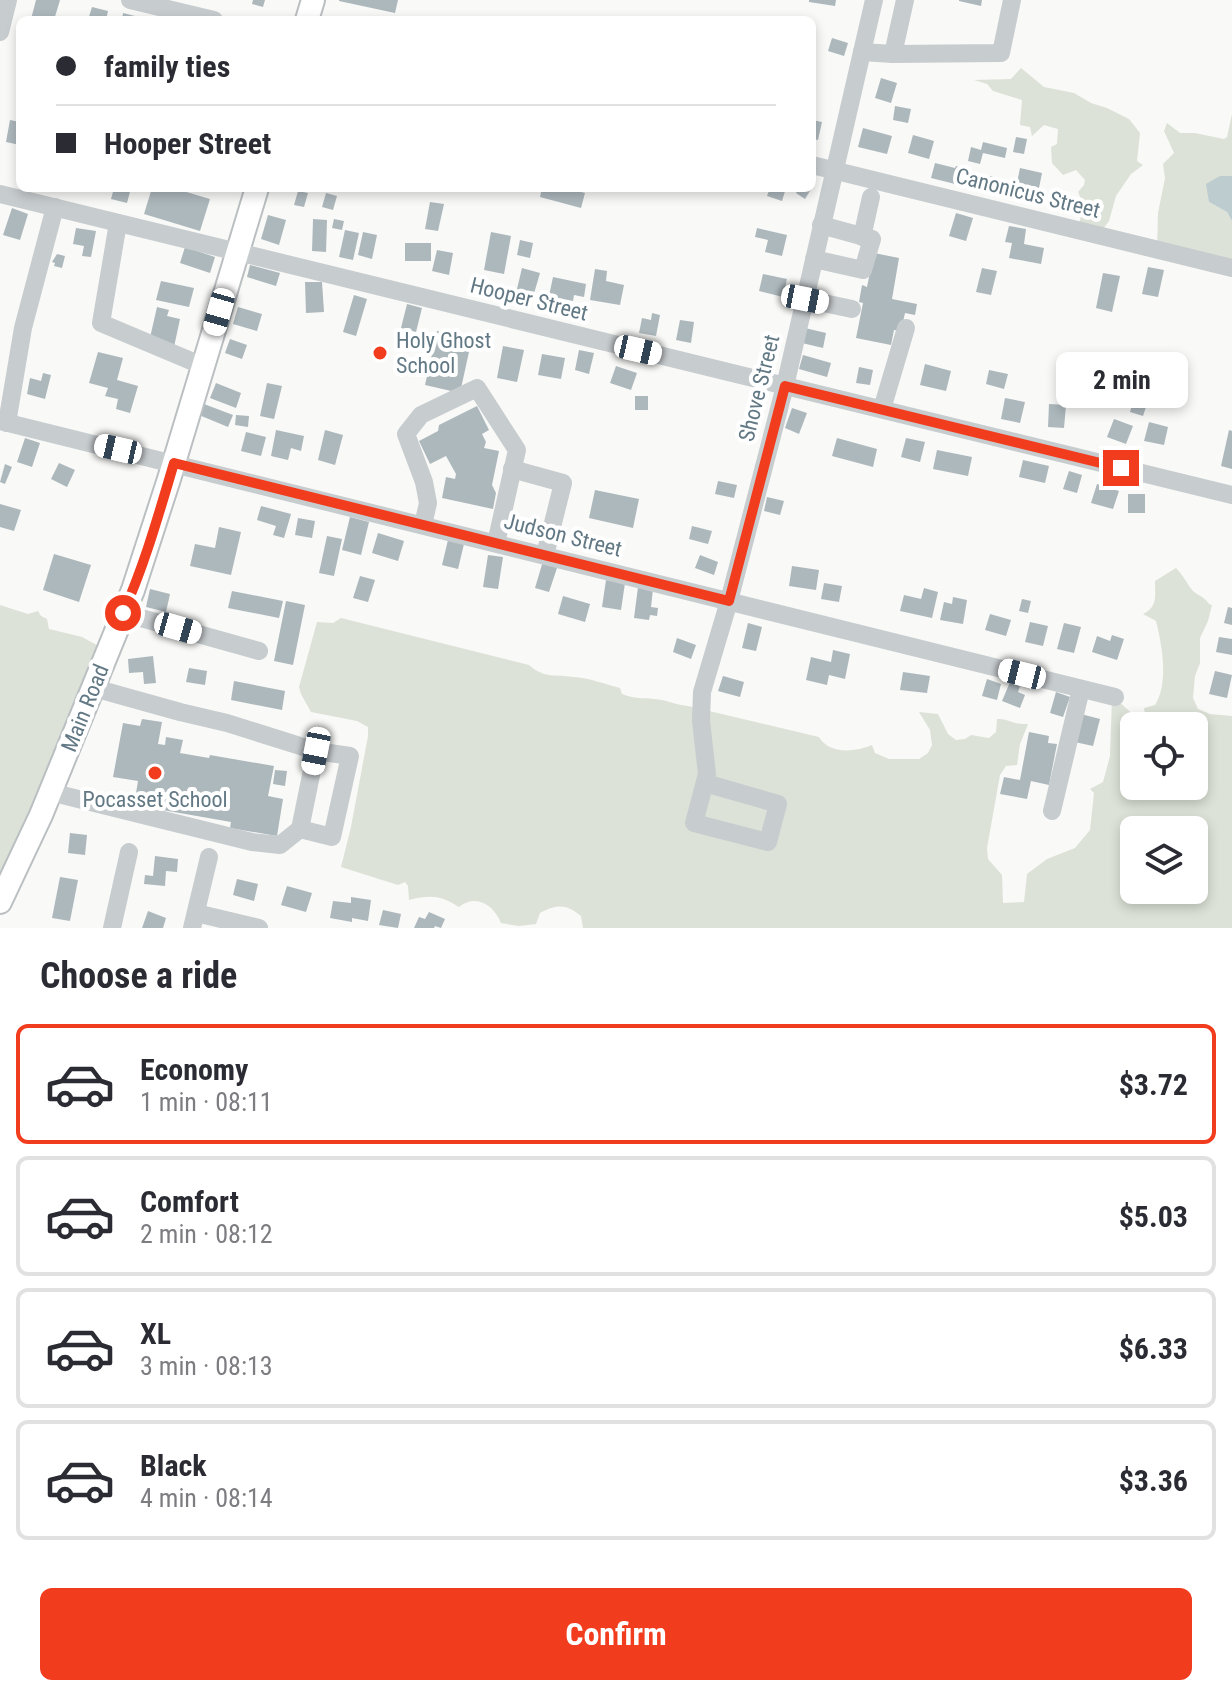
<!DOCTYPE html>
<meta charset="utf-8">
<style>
body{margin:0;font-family:"Roboto Condensed",sans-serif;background:#f2f2f3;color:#2b2b33;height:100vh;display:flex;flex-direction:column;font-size:30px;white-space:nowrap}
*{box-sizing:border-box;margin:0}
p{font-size:26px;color:#7c7c81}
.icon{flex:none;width:44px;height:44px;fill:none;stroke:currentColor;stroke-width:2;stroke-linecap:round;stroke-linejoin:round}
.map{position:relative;height:928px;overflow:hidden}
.side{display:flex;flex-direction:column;background:#fff;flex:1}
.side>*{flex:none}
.banner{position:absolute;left:16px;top:16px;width:800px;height:176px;border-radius:12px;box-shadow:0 4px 12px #0003;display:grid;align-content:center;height:176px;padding:0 40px;background:#fff}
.fabs{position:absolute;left:1120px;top:712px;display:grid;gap:16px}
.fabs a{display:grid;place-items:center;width:88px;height:88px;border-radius:12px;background:#fff;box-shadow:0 4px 12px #0003;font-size:40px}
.end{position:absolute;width:36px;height:36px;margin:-18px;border:10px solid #f23c1e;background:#fff;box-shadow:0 0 0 4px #fff}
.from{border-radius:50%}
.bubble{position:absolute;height:56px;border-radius:12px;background:#fff;box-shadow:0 4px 12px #0003;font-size:26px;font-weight:700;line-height:56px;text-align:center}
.car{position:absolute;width:24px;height:48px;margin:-24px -12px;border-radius:10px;box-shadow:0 0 6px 2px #0007;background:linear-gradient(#fff 24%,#345 0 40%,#fff 0 76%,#345 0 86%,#fff 0)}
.banner b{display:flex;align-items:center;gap:28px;height:76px;font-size:30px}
.banner b+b{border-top:2px solid #e1e1e2}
.banner i{width:20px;height:20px;background:#2b2b33}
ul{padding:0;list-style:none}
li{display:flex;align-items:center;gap:24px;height:120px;margin:0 16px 12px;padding:0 24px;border:4px solid #e1e1e2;border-radius:12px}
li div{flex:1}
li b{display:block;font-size:30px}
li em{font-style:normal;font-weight:700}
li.active{border-color:#f23c1e}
li>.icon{width:72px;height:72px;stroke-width:1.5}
h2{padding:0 40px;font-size:36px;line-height:96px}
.action{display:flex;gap:16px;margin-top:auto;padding:16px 40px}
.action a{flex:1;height:92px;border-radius:12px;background:#f23c1e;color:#fff;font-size:32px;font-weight:700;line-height:92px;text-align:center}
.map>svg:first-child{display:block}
</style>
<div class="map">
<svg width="1232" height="928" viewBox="0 0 1232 928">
<rect width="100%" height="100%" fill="#f9f9f7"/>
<g fill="#dce2d7" fill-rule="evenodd">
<polygon points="1021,68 1044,87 1074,93 1091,103 1107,108 1129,119 1140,133 1137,161 1143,165 1131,174 1116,196 1109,221 1097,237 1077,230 1084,206 1078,192 1084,185 1085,180 1076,170 1063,175 1052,163 1051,147 1057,144 1058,129 1044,125 1032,136 1030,127 1020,125 1022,100 993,91 987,84 974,80 1011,79"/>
<polygon points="1232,114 1232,176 1220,176 1209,202 1227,212 1232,221 1232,270 1157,251 1158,213 1165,178 1163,164 1174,153 1164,131 1167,123 1180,133 1195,133 1224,139 1227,137"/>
<path d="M1176,568C1183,575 1187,584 1193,591C1199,596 1205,597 1209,604L1212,605L1208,621L1200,638V663L1195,676L1193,698L1198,709L1210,714L1232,716V928H583L581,916C566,904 557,904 540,913L536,924L519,926L501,923C494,905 476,893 459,907C440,895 430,895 409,900L408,886L405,882L398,885L341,867L351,827L368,736V727L357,721L311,712L301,694L299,687L317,622L333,623L341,618L529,665C545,679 555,674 573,677C589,678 605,684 620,688L622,694C635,700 648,697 662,700C671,702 678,705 688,706L819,737C830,755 855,752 872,745L875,753L889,759H919L928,753L932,745L930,730L919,712L938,714L948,734L956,740L965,739L971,735L989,738L996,732L997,719C1008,718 1013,725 1028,724L1020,744L1017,765L1006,766L1000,775L987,848L988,859L1002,875L1003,903L1024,902L1027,874L1047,859L1075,848L1090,830L1094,793L1090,789L1103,782L1110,756L1112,697H1114L1139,720V726H1134V786H1194V726H1147L1144,708L1155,705C1169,683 1162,645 1156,621L1143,614C1158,607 1155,595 1155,581ZM1134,830H1194V890H1134Z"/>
<polygon points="0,605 28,614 38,611 41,616 47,619 49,629 82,637 108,651 0,902"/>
</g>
<polygon fill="#bdcccf" points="1220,176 1232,176 1232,221 1227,212 1209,202 1206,184"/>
<g fill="#adb8bd">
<polygon points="36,0 60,0 54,20 31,19"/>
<polygon points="253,0 265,0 263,7 252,4"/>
<polygon points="339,0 398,0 395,13 339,1"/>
<polygon points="809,0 836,0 835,6 809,2"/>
<polygon points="959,0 982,0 981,6 959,1"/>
<polygon points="92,7 108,11 106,20 88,20"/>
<polygon points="123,13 147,19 147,20 122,20"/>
<polygon points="832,38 848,43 844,56 828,51"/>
<polygon points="881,78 897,83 891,103 875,98"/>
<polygon points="895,106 911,109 908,123 893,120"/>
<polygon points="10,120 20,122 20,145 6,142"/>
<polygon points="812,120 822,122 818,140 812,139"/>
<polygon points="863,128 892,136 887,154 858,147"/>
<polygon points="913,135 934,141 929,159 908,153"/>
<polygon points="1016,137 1027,139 1024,154 1013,152"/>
<polygon points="983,142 1007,148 1005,158 983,153 980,164 968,161 971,147 981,150"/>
<polygon points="935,163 955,168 956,166 964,168 959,185 931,178"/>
<polygon points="1020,168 1042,173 1038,193 1016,188"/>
<polygon points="972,172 999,178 995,195 968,188"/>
<polygon points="812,178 816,181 805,199 796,193 799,188 812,188"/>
<polygon points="114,188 131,188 127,203 111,199"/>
<polygon points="152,188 173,188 210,199 200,231 144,214"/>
<polygon points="542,188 566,188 585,193 581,208 540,197"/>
<polygon points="770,188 786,188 782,201 767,196"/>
<polygon points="298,191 308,193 304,207 294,205"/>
<polygon points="326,193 337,196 333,210 322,207"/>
<polygon points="430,202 444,204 438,231 425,229"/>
<polygon points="12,208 28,214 20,240 3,235"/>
<polygon points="956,213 973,218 966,241 949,236"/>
<polygon points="268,215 286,220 279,245 261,239"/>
<polygon points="313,219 327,220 326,252 312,251"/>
<polygon points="334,219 344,221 342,230 332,228"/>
<polygon points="1009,226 1026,229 1024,244 1044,248 1041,264 1009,258 1012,243 1005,242"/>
<polygon points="76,228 96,231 91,257 82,256 84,246 73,244"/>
<polygon points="757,228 787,235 782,256 765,252 768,240 755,237"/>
<polygon points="345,230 359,233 353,260 339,257"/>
<polygon points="363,232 377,235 372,259 358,255"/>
<polygon points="491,232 511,236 504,274 484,270"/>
<polygon points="520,240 533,243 530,258 517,255"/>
<rect x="405" y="243" width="26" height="18"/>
<polygon points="185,247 215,257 210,273 180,263"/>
<polygon points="437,250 453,253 449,275 432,271"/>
<polygon points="874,253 899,258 892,299 917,304 915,315 905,313 901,331 894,330 891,345 856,338 863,303 859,302 862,285 867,287"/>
<polygon points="57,254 65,256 62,268 54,266 55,263 52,262"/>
<polygon points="250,265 280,273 276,286 247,277"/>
<polygon points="1148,267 1164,270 1158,297 1142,294"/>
<polygon points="522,268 540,273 533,297 516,293"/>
<polygon points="982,268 997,271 991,295 976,292"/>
<polygon points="595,269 607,271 606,281 624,285 620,305 590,300"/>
<polygon points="1103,273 1120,276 1112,312 1096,308"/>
<polygon points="763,274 787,279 783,297 759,291"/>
<polygon points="553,277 586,284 584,297 574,295 573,301 549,296"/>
<polygon points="161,281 194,288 189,307 156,300"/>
<polygon points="305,282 322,282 324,312 306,313"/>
<polygon points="354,295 367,299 356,336 343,332"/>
<polygon points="407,304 422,308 416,332 401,328"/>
<polygon points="157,307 169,310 167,316 180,319 174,347 149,342"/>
<polygon points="238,307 262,314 257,331 233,324"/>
<polygon points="652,313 660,315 656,336 639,333 642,318 651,320"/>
<polygon points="680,320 694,322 691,343 676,340"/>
<polygon points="805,328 826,333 823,348 802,343"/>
<polygon points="437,331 472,338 460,393 425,385"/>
<polygon points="230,339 247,345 242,359 225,353"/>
<polygon points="503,346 524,350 517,382 497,378"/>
<polygon points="579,350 594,353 589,374 575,370"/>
<polygon points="98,352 123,358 117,380 138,386 130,413 116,409 118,399 105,396 108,388 89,383"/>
<polygon points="542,354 565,358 561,379 538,375"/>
<polygon points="803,355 831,363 827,377 799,369"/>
<polygon points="925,364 951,371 946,391 920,385"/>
<polygon points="616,366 637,373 631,390 610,383"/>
<polygon points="859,367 873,370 870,385 856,383"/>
<polygon points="989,370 1008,374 1004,389 986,384"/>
<polygon points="43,373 51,375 45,399 27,394 30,378 41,381"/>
<polygon points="216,383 241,393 236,408 210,398"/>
<polygon points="267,383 282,386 274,419 260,416"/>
<rect x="635" y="396" width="13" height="14"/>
<polygon points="1134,397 1148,401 1143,416 1130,412"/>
<polygon points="1005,398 1025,402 1020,423 1001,419"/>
<polygon points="204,404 233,415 228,427 199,415"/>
<polygon points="1049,404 1066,405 1064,428 1048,427"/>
<polygon points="477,406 489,430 482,434 486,442 484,448 499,451 492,485 496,493 493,509 442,498 446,477 455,479 456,474 446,456 430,464 419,441 438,431 439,425"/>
<polygon points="792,408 807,413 799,434 785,428"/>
<polygon points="236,415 249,416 248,427 235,425"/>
<polygon points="1114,419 1133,426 1126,444 1107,437"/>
<polygon points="1149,422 1168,427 1164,445 1144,441"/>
<polygon points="276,430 304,436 301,451 291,448 288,460 271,456"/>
<polygon points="325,430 343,435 335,465 318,460"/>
<polygon points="1229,430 1232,431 1232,469 1221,466"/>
<polygon points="246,432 266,437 261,456 241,451"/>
<polygon points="25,438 40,443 32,467 17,462"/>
<polygon points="837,438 877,449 873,467 832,456"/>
<polygon points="906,438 925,442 920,462 901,457"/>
<polygon points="937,450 972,457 968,476 933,469"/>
<polygon points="1023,460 1049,466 1045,483 1019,477"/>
<polygon points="59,463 75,470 67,487 51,479"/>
<polygon points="5,464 12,467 5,484 0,482"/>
<polygon points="1069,471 1082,475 1077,493 1063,489"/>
<polygon points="718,481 737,485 734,498 715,494"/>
<polygon points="1097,484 1119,491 1113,509 1091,503"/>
<polygon points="595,490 639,499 633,528 589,518"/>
<rect x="1128" y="494" width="17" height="19"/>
<polygon points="767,497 784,501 780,515 764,511"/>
<polygon points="0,504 21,510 14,531 0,527"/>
<polygon points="261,506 291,514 284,538 273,535 276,526 257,520"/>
<polygon points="350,517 369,522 361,555 342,550"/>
<polygon points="298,518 315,521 312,538 295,535"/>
<polygon points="692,526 712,531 708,544 689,539"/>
<polygon points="219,527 241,532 231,575 190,566 195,544 215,548"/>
<polygon points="378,533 404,541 398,561 372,553"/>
<polygon points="327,536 342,539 334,576 319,573"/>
<polygon points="448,540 464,544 458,569 442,565"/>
<polygon points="54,554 91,565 79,602 43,590"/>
<polygon points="488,555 503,557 498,589 483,587"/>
<polygon points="700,555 718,562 714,575 695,568"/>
<polygon points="543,561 558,565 549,592 535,588"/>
<polygon points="792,566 819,570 816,590 789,586"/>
<polygon points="360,576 375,580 368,602 353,598"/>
<polygon points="606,580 625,583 621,610 602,607"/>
<polygon points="824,583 842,586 839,602 821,599"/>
<polygon points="638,587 653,589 651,607 658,608 657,616 650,615 649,620 634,618"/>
<polygon points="924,588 938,592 932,618 900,611 904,595 921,599"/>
<polygon points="150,589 170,594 166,612 146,607"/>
<polygon points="232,591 283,601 279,618 228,608"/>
<polygon points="563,596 590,604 585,622 558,614"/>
<polygon points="953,597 967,600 963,624 940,620 944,602 952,604"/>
<polygon points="1022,599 1031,601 1028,613 1019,611"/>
<polygon points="286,601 305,605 293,665 274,661"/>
<polygon points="1228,607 1232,608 1232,625 1224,623"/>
<polygon points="990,614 1011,620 1006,636 985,630"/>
<polygon points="1030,622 1048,626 1043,646 1025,642"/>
<polygon points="748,623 762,627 756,651 742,648"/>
<polygon points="1064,623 1081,627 1074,653 1057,649"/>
<polygon points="1112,635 1124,639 1117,660 1092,652 1097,636 1110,641"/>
<polygon points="1219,637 1232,639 1232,655 1216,652"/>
<polygon points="677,638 696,645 691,659 673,652"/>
<polygon points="833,650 850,654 845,679 829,675 827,685 806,680 811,657 831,662"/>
<polygon points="153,656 156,683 144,684 143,672 129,673 128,659"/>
<polygon points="189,668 207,671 205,685 186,682"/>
<polygon points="1215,671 1232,675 1227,698 1209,694"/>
<polygon points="903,672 930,676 927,693 900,690"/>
<polygon points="723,676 744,682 740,697 718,691"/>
<polygon points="987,679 1001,684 997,700 982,696"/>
<polygon points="234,681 285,691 282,710 231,700"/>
<polygon points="1010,682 1020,686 1018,692 1025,695 1020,708 1002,701"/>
<polygon points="1056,692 1070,697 1063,717 1050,713"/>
<polygon points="1077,713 1100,719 1093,746 1070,741"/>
<polygon points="142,719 162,722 158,744 165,745 166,737 183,740 180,753 209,758 210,755 274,766 268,796 283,799 277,836 230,828 231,822 134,805 138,781 113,777 123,723 140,726"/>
<polygon points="1029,732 1049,736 1048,743 1057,744 1049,785 1031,781 1027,799 1000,794 1004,777 1020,780"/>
<polygon points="275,770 287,771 285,786 273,784"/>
<polygon points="70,833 87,835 85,855 68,853"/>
<polygon points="155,856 178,859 177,872 166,871 165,886 144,884 145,875 153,876"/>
<polygon points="60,877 78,880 70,921 52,918"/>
<polygon points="237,879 258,884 254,901 233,895"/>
<polygon points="287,886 312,893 306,912 281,905"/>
<polygon points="351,897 371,900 368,921 352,918 352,922 330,918 333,901 351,903"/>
<polygon points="383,910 401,914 398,928 379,925"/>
<polygon points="148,911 166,918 163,928 142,928"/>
<polygon points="429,912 445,919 441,928 435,926 434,928 414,928 419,917 425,919"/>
</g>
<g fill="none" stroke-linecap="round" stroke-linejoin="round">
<defs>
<g id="major">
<polyline points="307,20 313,0"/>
<polyline points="0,902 41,815 133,590 169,479 257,188"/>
</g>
</defs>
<use href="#major" stroke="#babfc2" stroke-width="26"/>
<g stroke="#c7cccf" stroke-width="18">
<polyline points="130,0 214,20"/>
<polyline points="0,32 8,0"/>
<polyline points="862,52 893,54 905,0"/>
<polyline points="893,54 1001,53 1012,0"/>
<polyline points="812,165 1232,268"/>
<polyline points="0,194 1232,495"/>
<polyline points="118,223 101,323 203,366"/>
<polyline points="862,237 871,197"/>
<polyline points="814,259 863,270 872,239 821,225"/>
<polyline points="805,299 852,309"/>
<polyline points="882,409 906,328"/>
<polyline points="0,421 1115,697"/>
<polyline points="7,423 23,328 55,207"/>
<polyline points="512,469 563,483 545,555"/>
<polyline points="423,525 428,503 424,482 406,434 421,415 477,388 517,450 496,543"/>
<polyline points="123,613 259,651"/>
<polyline points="94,688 180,712 227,723 316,751 350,756 332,837 300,829 316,751"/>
<polyline points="705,783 778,804 768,842 694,823 707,774 701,721 702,692 729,601 785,386 874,0"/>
<polyline points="50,792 252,842 280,845 300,829"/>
<polyline points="1052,811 1081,689"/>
<polyline points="196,913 259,928"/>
<polyline points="112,928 129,852"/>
<polyline points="192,928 209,857"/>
</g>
<use href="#major" stroke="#fff" stroke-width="22"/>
</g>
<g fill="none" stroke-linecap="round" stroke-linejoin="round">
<path stroke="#f23c1e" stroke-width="10" d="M123,613C145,564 159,513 174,463L729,601L785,386L1121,468"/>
</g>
<g fill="#f23c1e" stroke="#fff" stroke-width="3">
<circle cx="380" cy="353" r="8"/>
<circle cx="155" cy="773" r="8"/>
</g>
<g text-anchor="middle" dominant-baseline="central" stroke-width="8" stroke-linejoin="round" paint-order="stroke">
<g font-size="22" fill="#627985" stroke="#fff">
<text transform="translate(1028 193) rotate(14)">Canonicus Street</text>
<text transform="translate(529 299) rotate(14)">Hooper Street</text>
<text transform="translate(759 388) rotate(-76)">Shove Street</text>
<text transform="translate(563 535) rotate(14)">Judson Street</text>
<text transform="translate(85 708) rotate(-68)">Main Road</text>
</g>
<g font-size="22" fill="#627985" stroke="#fff" text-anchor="start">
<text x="396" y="340">Holy Ghost<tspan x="396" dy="25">School</tspan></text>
<text x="155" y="799" text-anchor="middle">Pocasset School</text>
</g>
</g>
</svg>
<div class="fabs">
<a><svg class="icon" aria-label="locate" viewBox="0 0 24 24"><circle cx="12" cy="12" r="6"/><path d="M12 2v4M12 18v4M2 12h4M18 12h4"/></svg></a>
<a><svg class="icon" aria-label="layers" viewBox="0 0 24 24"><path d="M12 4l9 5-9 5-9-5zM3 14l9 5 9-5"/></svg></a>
</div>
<i class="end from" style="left:123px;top:613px"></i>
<i class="end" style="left:1121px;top:468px"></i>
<div class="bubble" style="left:1056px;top:352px;width:132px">2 min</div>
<i class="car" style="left:805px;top:299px;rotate:101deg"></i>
<i class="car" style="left:219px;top:312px;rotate:196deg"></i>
<i class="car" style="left:638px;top:350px;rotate:103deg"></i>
<i class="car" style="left:118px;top:449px;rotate:283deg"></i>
<i class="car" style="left:178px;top:628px;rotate:106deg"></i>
<i class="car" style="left:1022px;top:674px;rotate:284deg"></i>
<i class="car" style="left:316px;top:751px;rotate:191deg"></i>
<div class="banner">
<b><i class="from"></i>family ties</b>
<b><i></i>Hooper Street</b>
</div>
</div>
<section class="side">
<h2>Choose a ride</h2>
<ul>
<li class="active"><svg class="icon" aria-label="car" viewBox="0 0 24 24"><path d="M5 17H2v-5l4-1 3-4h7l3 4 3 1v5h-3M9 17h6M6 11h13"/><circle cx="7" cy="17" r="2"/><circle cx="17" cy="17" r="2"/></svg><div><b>Economy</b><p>1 min · 08:11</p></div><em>$3.72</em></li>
<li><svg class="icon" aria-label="car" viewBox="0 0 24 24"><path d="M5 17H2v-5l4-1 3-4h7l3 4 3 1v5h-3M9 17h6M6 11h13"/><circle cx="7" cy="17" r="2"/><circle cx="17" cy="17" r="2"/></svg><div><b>Comfort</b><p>2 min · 08:12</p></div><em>$5.03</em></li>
<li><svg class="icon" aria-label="car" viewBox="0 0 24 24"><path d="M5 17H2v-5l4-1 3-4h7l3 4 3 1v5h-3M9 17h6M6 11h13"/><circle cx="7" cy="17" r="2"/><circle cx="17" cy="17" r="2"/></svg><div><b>XL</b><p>3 min · 08:13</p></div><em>$6.33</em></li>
<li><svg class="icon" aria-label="car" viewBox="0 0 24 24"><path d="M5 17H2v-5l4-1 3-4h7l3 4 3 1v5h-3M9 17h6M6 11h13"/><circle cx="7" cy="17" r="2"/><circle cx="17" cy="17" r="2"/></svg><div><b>Black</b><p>4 min · 08:14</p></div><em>$3.36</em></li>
</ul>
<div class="action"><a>Confirm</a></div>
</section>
